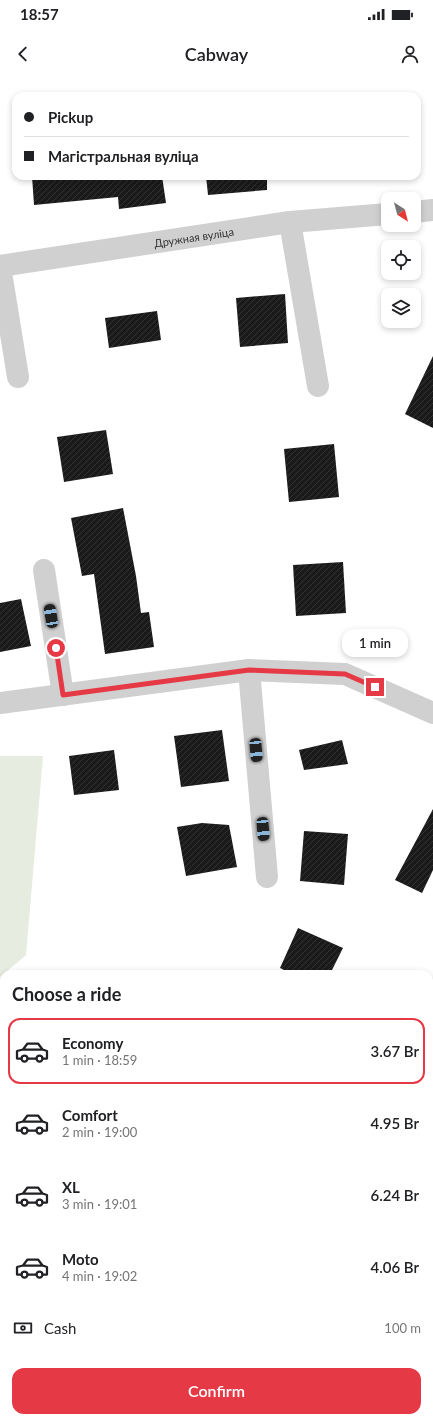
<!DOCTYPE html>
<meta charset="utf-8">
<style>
body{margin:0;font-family:Lato,sans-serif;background:#f6f6f6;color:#202124;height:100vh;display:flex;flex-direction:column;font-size:15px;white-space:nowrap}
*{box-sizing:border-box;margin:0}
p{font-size:13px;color:#757577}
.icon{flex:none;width:22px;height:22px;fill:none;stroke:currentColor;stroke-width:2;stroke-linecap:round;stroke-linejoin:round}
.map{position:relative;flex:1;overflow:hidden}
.panel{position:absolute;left:0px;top:890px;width:433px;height:452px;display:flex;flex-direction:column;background:#fff;border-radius:12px 12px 0 0;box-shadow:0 2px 6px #0003}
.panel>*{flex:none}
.hud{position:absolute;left:12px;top:12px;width:409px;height:88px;border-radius:12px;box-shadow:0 2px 6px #0003;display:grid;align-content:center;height:88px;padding:0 12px;background:#fff}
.needle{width:26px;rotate:144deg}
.controls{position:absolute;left:381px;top:112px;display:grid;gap:8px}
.controls a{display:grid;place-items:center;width:40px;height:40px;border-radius:8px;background:#fff;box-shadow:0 2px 6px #0003;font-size:20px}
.end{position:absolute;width:18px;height:18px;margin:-9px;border:5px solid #e63946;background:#fff;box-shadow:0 0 0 2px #fff}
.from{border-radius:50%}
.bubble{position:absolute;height:28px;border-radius:12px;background:#fff;box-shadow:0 2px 6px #0003;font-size:13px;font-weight:600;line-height:28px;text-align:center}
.car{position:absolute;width:12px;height:24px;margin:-12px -6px;border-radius:5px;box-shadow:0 0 3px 1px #0007;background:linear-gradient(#222 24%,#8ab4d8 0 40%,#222 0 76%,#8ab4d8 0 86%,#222 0)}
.hud b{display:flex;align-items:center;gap:14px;height:38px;font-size:15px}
.hud b+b{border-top:1px solid #e0e0e0}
.hud i{width:10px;height:10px;background:#202124}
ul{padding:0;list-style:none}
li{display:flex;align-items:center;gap:12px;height:66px;margin:0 8px 6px;padding:0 4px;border:2px solid transparent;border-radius:12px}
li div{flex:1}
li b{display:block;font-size:15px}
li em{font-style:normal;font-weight:600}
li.current{border-color:#e63946}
li>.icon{width:36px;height:36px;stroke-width:1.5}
h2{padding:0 12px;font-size:18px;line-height:48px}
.pay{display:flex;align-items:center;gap:10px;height:44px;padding:0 12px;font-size:15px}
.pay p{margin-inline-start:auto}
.action{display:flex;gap:8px;margin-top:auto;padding:8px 12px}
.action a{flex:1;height:46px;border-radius:12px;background:#e63946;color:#fff;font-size:16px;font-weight:600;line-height:46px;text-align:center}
.status{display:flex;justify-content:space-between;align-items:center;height:28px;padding:0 20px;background:#fff;direction:ltr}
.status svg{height:11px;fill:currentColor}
header{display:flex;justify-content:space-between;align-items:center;height:52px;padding:0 12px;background:#fff;font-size:18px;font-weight:600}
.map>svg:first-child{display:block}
</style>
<div class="status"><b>18:57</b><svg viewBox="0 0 49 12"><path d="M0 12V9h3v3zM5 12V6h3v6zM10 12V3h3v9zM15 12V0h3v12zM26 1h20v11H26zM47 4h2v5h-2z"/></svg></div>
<header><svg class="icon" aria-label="back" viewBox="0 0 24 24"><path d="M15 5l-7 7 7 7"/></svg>Cabway<svg class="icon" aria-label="person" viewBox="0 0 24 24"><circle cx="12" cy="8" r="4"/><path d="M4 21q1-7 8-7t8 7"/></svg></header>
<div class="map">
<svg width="433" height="1342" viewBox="0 0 433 1342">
<defs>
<pattern id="building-hatch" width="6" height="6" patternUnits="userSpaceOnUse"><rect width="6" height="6" fill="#1a1a1a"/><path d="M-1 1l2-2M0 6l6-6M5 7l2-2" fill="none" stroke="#333"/></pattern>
</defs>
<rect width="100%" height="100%" fill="#fff"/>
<polygon fill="#e6ecdf" points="0,676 43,676 26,875 0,897"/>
<g fill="url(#building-hatch)">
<polygon points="32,96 162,96 166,123 119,129 118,117 34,125"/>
<polygon points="206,96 267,96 267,110 208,115"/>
<polygon points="285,214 288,263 240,267 236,218"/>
<polygon points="157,231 161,260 109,268 105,238"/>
<polygon points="433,276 433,348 405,334"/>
<polygon points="106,350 113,394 64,402 57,357"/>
<polygon points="334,364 339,417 289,422 284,369"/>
<polygon points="123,428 136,496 141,533 149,532 154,567 105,574 94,494 82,496 71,438"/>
<polygon points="343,482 346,533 296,536 293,485"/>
<polygon points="21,519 31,566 0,572 0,523"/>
<polygon points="222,650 229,701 181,707 174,656"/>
<polygon points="342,660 348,684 304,690 299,670"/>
<polygon points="114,670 119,710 74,715 69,676"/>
<polygon points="433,729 433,790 422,813 395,800"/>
<polygon points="202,743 229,745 237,787 186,796 177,747"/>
<polygon points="304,751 348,754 344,805 300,801"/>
<polygon points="298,848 343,868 330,894 292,894 280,888"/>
</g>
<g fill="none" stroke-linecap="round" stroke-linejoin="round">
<g stroke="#cdcdcd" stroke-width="2.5" stroke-dasharray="2 2" stroke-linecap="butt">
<polyline points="429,1206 433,1197"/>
<polyline points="429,1337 433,1339"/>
</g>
<g stroke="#d0d0d0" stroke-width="22">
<polyline points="414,132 433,130"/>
<polyline points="290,142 318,306"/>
<path id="s1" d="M0,186L290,142L388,134"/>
<polyline points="0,186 18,297"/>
<polyline points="44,490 63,615"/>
<polyline points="249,590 267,797"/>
<polyline points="0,623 249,590 345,594 433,633"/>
<polyline points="0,1156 4,1158"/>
<polyline points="429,1277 433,1269"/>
<polyline points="370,1338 378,1342"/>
<polyline points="180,1342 182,1338"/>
<polyline points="397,1342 399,1338"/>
</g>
</g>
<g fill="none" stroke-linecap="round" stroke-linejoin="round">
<polyline stroke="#e63946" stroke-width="5" points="56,568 63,615 249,590 345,594 375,607"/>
</g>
<g text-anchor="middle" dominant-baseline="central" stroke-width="4" stroke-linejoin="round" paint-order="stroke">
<g font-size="11" fill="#333" stroke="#fff">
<text stroke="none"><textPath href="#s1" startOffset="196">Дружная вуліца</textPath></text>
</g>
</g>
</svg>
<div class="controls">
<a><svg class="needle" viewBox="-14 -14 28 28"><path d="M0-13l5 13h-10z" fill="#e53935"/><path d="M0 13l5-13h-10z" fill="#757577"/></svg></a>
<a><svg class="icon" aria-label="locate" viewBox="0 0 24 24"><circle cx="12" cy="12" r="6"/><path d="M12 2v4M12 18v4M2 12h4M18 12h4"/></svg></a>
<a><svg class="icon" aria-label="layers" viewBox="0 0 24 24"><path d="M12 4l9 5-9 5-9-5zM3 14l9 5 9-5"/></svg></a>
</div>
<i class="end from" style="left:56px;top:568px"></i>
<i class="end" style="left:375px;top:607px"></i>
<div class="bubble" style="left:342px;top:549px;width:66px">1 min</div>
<i class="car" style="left:51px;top:536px;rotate:351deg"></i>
<i class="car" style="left:256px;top:670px;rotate:175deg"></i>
<i class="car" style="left:263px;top:749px;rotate:175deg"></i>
<div class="hud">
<b><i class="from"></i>Pickup</b>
<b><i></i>Магістральная вуліца</b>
</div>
<section class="panel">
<h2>Choose a ride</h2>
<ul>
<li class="current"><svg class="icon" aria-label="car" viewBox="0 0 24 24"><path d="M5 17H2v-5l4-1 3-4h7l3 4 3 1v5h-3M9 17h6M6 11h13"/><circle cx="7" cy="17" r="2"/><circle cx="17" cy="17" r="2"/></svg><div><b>Economy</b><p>1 min · 18:59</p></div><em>3.67 Br</em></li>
<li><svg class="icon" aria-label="car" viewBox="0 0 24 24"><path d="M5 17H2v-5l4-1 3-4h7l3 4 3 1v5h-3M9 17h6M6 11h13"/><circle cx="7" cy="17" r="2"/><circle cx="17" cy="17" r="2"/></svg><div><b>Comfort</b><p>2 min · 19:00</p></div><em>4.95 Br</em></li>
<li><svg class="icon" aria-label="car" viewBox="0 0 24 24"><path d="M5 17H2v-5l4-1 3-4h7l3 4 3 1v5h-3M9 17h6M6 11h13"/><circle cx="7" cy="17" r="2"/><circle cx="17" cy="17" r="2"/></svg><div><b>XL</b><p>3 min · 19:01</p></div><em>6.24 Br</em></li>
<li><svg class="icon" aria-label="car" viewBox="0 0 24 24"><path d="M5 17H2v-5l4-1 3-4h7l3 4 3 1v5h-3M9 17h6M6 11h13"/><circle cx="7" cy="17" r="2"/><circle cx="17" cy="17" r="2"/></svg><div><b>Moto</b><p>4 min · 19:02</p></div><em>4.06 Br</em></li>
</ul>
<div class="pay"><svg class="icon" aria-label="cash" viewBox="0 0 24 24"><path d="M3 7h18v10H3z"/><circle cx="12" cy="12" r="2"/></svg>Cash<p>100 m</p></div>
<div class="action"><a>Confirm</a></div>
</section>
</div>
